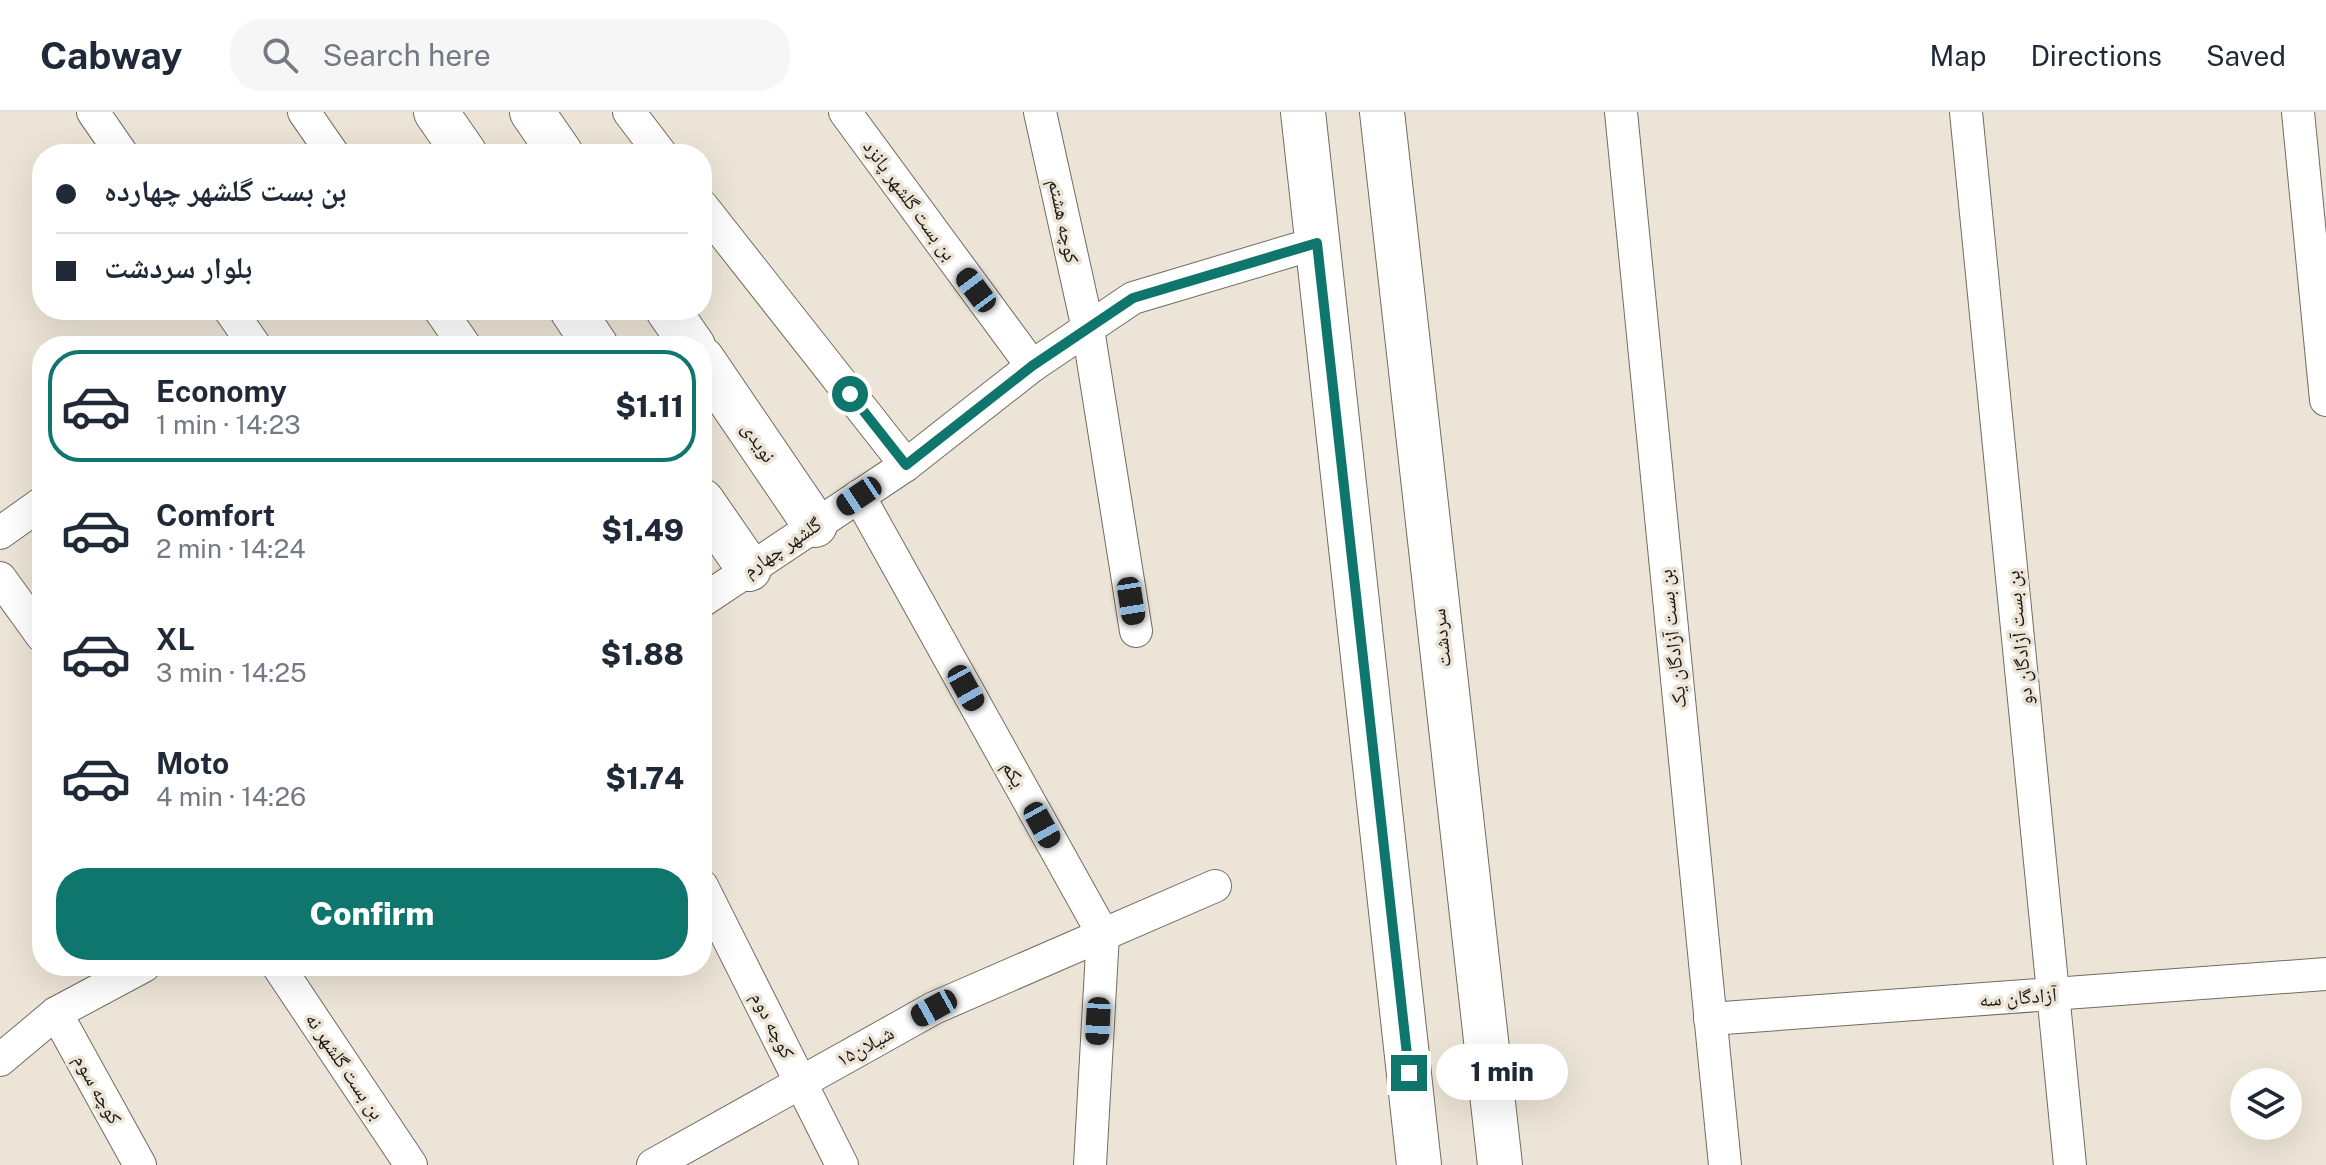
<!DOCTYPE html>
<meta charset="utf-8">
<style>
body{margin:0;font-family:"Public Sans","Noto Naskh Arabic",sans-serif;background:#f6f6f7;color:#1f2937;height:100vh;display:flex;flex-direction:column;font-size:30px;white-space:nowrap}
*{box-sizing:border-box;margin:0}
p{font-size:26px;color:#747a83}
.icon{flex:none;width:44px;height:44px;fill:none;stroke:currentColor;stroke-width:2;stroke-linecap:round;stroke-linejoin:round}
.map{position:relative;flex:1;overflow:hidden}
.side{position:absolute;left:32px;top:224px;width:680px;height:640px;display:flex;flex-direction:column;background:#fff;border-radius:32px;box-shadow:0 8px 32px #0002}
.side>*{flex:none}
.guide{position:absolute;left:32px;top:32px;width:680px;height:176px;border-radius:32px;box-shadow:0 8px 32px #0002;display:grid;align-content:center;height:176px;padding:0 24px;background:#fff}
.buttons{position:absolute;left:2230px;top:956px;display:grid;gap:16px}
.buttons a{display:grid;place-items:center;width:72px;height:72px;border-radius:50%;background:#fff;box-shadow:0 8px 32px #0002;font-size:40px}
.end{position:absolute;width:36px;height:36px;margin:-18px;border:10px solid #0f766e;background:#fff;box-shadow:0 0 0 4px #fff}
.from{border-radius:50%}
.bubble{position:absolute;height:56px;border-radius:28px;background:#fff;box-shadow:0 8px 32px #0002;font-size:26px;font-weight:800;line-height:56px;text-align:center}
.car{position:absolute;width:24px;height:48px;margin:-24px -12px;border-radius:10px;box-shadow:0 0 6px 2px #0007;background:linear-gradient(#222 24%,#8ab4d8 0 40%,#222 0 76%,#8ab4d8 0 86%,#222 0)}
.guide b{display:flex;align-items:center;gap:28px;height:76px;font-size:30px}
.guide b+b{border-top:2px solid #e0e1e3}
.guide i{width:20px;height:20px;background:#1f2937}
ul{padding:14px 0 0;list-style:none}
li{display:flex;align-items:center;gap:24px;height:112px;margin:0 16px 12px;padding:0 8px;border:4px solid transparent;border-radius:32px}
li div{flex:1}
li b{display:block;font-size:30px}
li em{font-style:normal;font-weight:800}
li.on{border-color:#0f766e}
li>.icon{width:72px;height:72px;stroke-width:1.5}
.primary-button{display:flex;gap:16px;margin-top:auto;padding:16px 24px}
.primary-button a{flex:1;height:92px;border-radius:32px;background:#0f766e;color:#fff;font-size:32px;font-weight:800;line-height:92px;text-align:center}
header{display:flex;align-items:center;gap:48px;box-sizing:border-box;height:112px;padding:0 40px;background:#fff;border-bottom:2px solid #e0e1e3}
header strong{font-size:38px}
nav{display:flex;gap:44px;margin-inline-start:auto;font-size:28px}
.search{width:560px;height:72px;background:#f6f6f7;display:flex;align-items:center;gap:20px;box-sizing:border-box;padding:0 28px;border-radius:32px;color:#747a83;font-size:30px}
.map>svg:first-child{display:block}
</style>
<header>
<strong>Cabway</strong>
<div class="search"><svg class="icon" aria-label="search" viewBox="0 0 24 24"><circle cx="10" cy="10" r="6"/><path d="M15 15l6 6"/></svg>Search here</div>
<nav><a>Map</a><a>Directions</a><a>Saved</a></nav>
</header>
<div class="map">
<svg width="2326" height="1053" viewBox="0 0 2326 1053">
<rect width="100%" height="100%" fill="#ece5d7"/>
<g fill="none" stroke-linecap="round" stroke-linejoin="round">
<defs>
<g id="street">
<polyline points="93,0 122,42"/>
<polyline points="304,0 333,42"/>
<polyline points="629,0 661,42"/>
<polyline points="845,0 1032,254"/>
<polyline points="1040,0 1088,217 1136,519"/>
<polyline points="1621,0 1725,1053"/>
<polyline points="1966,0 2070,1053"/>
<polyline points="2298,0 2326,288"/>
<polyline points="702,94 906,353"/>
<polyline points="230,198 255,234"/>
<polyline points="440,198 465,234"/>
<polyline points="859,384 1103,822 1090,1053"/>
<polyline points="0,421 42,391"/>
<polyline points="0,466 42,524"/>
<polyline points="702,489 906,353 1032,254 1133,186 1317,131"/>
<polyline points="702,774 842,1053"/>
<polyline points="278,854 411,1053"/>
<polyline points="56,901 140,1053"/>
<polyline points="1710,907 2326,862"/>
<polyline points="0,948 56,901 144,854"/>
<polyline points="653,1053 934,896 1215,774"/>
</g>
<g id="secondary">
<polyline points="436,0 465,42"/>
<polyline points="532,0 561,42"/>
<polyline points="572,198 596,234"/>
<polyline points="668,198 693,234"/>
<polyline points="702,247 815,413"/>
<polyline points="702,389 749,457"/>
</g>
<g id="primary">
<polyline points="1303,0 1419,1053"/>
<polyline points="1382,0 1500,1053"/>
</g>
</defs>
<use href="#street" stroke="#726c60" stroke-width="34"/>
<use href="#secondary" stroke="#726c60" stroke-width="46"/>
<use href="#primary" stroke="#726c60" stroke-width="46"/>
<use href="#street" stroke="#fff" stroke-width="32"/>
<use href="#secondary" stroke="#fff" stroke-width="44"/>
<use href="#primary" stroke="#fff" stroke-width="44"/>
</g>
<g fill="none" stroke-linecap="round" stroke-linejoin="round">
<polyline stroke="#0f766e" stroke-width="10" points="850,282 906,353 1032,254 1133,186 1317,131 1409,961"/>
</g>
<g text-anchor="middle" dominant-baseline="central" stroke-width="7" stroke-linejoin="round" paint-order="stroke">
<g font-size="20" fill="#1a1713" stroke="#ece5d7">
<text transform="translate(910 88) rotate(54)">بن بست گلشهر پانزد</text>
<text transform="translate(1064 109) rotate(78)">کوچه هشتم</text>
<text transform="translate(759 330) rotate(56)">نویدی</text>
<text transform="translate(782 435) rotate(-34)">گلشهر چهارم</text>
<text transform="translate(1441 526) rotate(-96)">سردشت</text>
<text transform="translate(2019 526) rotate(-96)">بن بست آزادگان دو</text>
<text transform="translate(1672 527) rotate(-96)">بن بست آزادگان یک</text>
<text transform="translate(1014 662) rotate(61)">یکم</text>
<text transform="translate(2018 885) rotate(-4)">آزادگان سه</text>
<text transform="translate(773 913) rotate(63)">کوچه دوم</text>
<text transform="translate(865 934) rotate(-29)">شیلان۱۵</text>
<text transform="translate(345 954) rotate(56)">بن بست گلشهر نه</text>
<text transform="translate(98 977) rotate(61)">کوچه سوم</text>
</g>
</g>
</svg>
<div class="buttons">
<a><svg class="icon" aria-label="layers" viewBox="0 0 24 24"><path d="M12 4l9 5-9 5-9-5zM3 14l9 5 9-5"/></svg></a>
</div>
<i class="end from" style="left:850px;top:282px"></i>
<i class="end" style="left:1409px;top:961px"></i>
<div class="bubble" style="left:1436px;top:932px;width:132px">1 min</div>
<i class="car" style="left:976px;top:178px;rotate:323deg"></i>
<i class="car" style="left:859px;top:384px;rotate:236deg"></i>
<i class="car" style="left:1131px;top:489px;rotate:171deg"></i>
<i class="car" style="left:966px;top:576px;rotate:151deg"></i>
<i class="car" style="left:1042px;top:713px;rotate:151deg"></i>
<i class="car" style="left:934px;top:896px;rotate:241deg"></i>
<i class="car" style="left:1098px;top:909px;rotate:183deg"></i>
<div class="guide">
<b><i class="from"></i>بن بست گلشهر چهارده</b>
<b><i></i>بلوار سردشت</b>
</div>
<section class="side">
<ul>
<li class="on"><svg class="icon" aria-label="car" viewBox="0 0 24 24"><path d="M5 17H2v-5l4-1 3-4h7l3 4 3 1v5h-3M9 17h6M6 11h13"/><circle cx="7" cy="17" r="2"/><circle cx="17" cy="17" r="2"/></svg><div><b>Economy</b><p>1 min · 14:23</p></div><em>$1.11</em></li>
<li><svg class="icon" aria-label="car" viewBox="0 0 24 24"><path d="M5 17H2v-5l4-1 3-4h7l3 4 3 1v5h-3M9 17h6M6 11h13"/><circle cx="7" cy="17" r="2"/><circle cx="17" cy="17" r="2"/></svg><div><b>Comfort</b><p>2 min · 14:24</p></div><em>$1.49</em></li>
<li><svg class="icon" aria-label="car" viewBox="0 0 24 24"><path d="M5 17H2v-5l4-1 3-4h7l3 4 3 1v5h-3M9 17h6M6 11h13"/><circle cx="7" cy="17" r="2"/><circle cx="17" cy="17" r="2"/></svg><div><b>XL</b><p>3 min · 14:25</p></div><em>$1.88</em></li>
<li><svg class="icon" aria-label="car" viewBox="0 0 24 24"><path d="M5 17H2v-5l4-1 3-4h7l3 4 3 1v5h-3M9 17h6M6 11h13"/><circle cx="7" cy="17" r="2"/><circle cx="17" cy="17" r="2"/></svg><div><b>Moto</b><p>4 min · 14:26</p></div><em>$1.74</em></li>
</ul>
<div class="primary-button"><a>Confirm</a></div>
</section>
</div>
